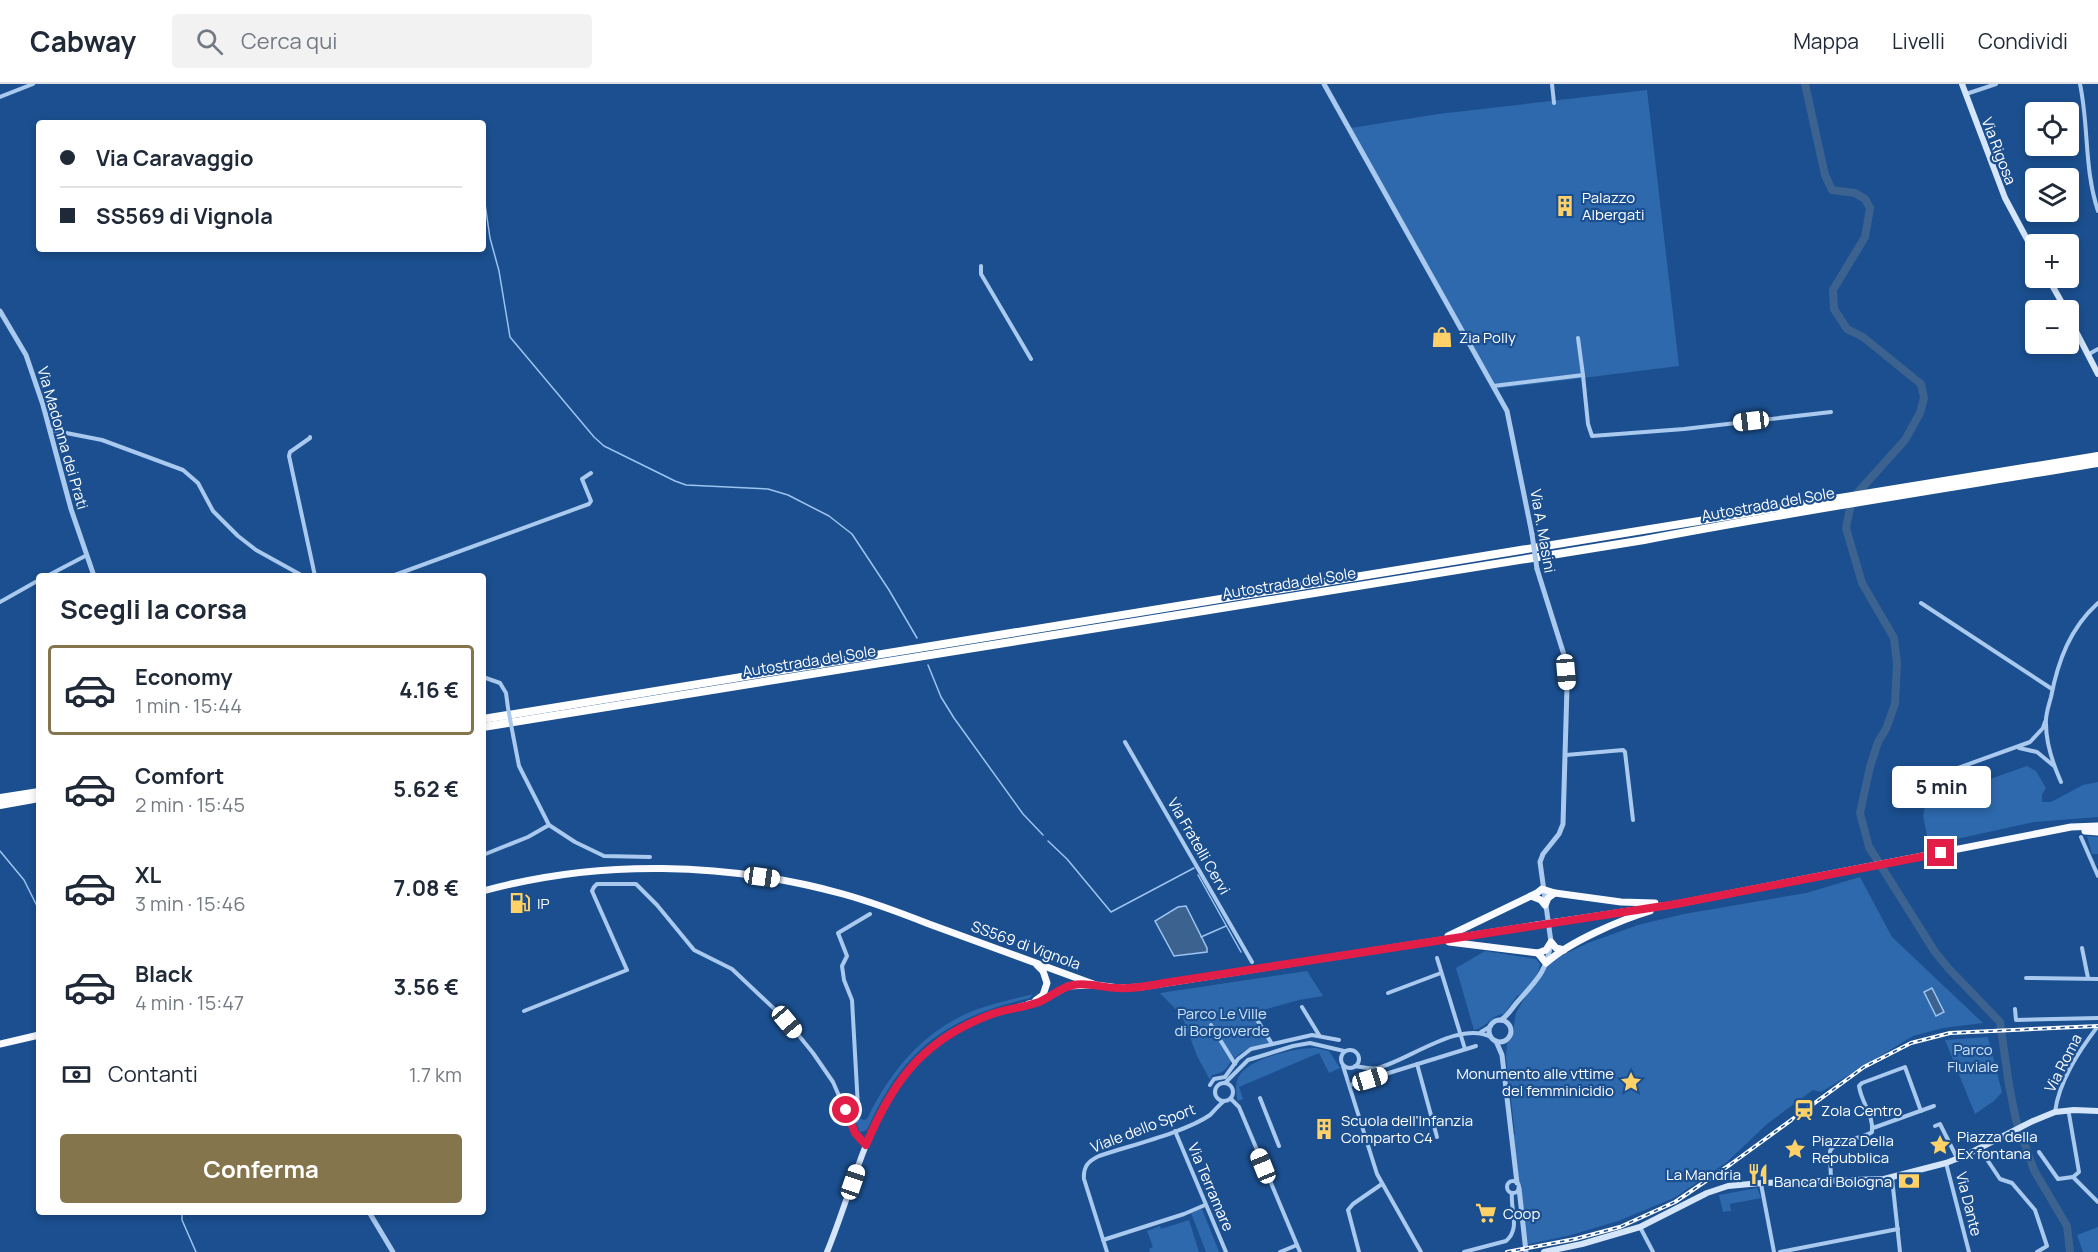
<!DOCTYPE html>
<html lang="it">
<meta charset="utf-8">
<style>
body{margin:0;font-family:Manrope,sans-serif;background:#f2f2f3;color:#1f2937;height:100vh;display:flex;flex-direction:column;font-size:22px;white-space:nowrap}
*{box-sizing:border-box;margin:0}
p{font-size:20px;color:#747a83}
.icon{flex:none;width:33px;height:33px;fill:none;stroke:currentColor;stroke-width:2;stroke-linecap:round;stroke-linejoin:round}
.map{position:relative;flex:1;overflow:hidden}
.sheet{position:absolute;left:36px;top:489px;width:450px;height:642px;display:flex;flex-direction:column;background:#fff;border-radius:6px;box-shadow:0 3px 9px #0003}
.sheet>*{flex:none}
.top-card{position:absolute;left:36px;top:36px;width:450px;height:132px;border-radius:6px;box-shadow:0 3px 9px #0003;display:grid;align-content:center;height:132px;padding:0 24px;background:#fff}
.controls{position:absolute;left:2025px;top:18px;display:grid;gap:12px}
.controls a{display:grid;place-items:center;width:54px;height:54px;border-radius:6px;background:#fff;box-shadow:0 3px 9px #0003;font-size:30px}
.end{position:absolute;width:27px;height:27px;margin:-14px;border:8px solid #e11d48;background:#fff;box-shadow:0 0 0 3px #fff}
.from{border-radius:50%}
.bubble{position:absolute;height:42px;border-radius:6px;background:#fff;box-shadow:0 3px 9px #0003;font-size:20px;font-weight:700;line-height:42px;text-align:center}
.car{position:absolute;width:18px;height:36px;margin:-18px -9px;border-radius:8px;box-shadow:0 0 4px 2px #0007;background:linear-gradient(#fff 24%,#345 0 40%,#fff 0 76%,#345 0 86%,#fff 0)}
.top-card b{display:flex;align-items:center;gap:21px;height:57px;font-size:22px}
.top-card b+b{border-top:2px solid #e0e1e3}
.top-card i{width:15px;height:15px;background:#1f2937}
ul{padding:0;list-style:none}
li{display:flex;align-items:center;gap:18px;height:90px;margin:0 12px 9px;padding:0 12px;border:3px solid transparent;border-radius:6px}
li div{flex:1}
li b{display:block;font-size:22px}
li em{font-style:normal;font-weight:700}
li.selected{border-color:#84754c}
li>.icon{width:54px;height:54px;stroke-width:1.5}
h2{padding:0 24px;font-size:27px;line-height:72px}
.pay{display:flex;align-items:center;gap:15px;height:66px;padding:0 24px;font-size:22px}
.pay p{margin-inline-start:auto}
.button{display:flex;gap:12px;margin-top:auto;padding:12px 24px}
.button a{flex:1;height:69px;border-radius:6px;background:#84754c;color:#fff;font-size:24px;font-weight:700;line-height:69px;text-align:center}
header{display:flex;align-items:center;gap:36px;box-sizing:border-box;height:84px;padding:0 30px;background:#fff;border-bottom:2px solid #e0e1e3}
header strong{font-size:28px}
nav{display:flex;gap:33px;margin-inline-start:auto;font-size:21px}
.search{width:420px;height:54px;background:#f2f2f3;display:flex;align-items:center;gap:15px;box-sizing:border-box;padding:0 21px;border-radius:6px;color:#747a83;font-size:22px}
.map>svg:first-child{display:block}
</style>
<header>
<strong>Cabway</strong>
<div class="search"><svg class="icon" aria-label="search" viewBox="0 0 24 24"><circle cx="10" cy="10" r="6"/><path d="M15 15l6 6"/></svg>Cerca qui</div>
<nav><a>Mappa</a><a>Livelli</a><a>Condividi</a></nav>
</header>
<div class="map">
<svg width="2098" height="1168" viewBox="0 0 2098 1168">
<rect width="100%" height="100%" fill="#1b4f8f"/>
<g fill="#2e69ad">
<polygon points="1647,6 1679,282 1493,305 1351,44 1438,30"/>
<polygon points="2027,682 2036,687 2046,704 2042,711 2042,718 2051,718 2083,701 2098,698 2098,733 2034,738 1929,761 1923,732 1926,717 1959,696 1964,694 1970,702"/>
<polygon points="2087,752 2098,753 2098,770 2092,770"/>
<polygon points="1860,793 1892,853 1983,939 1943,944 1913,952 1821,1008 1813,1006 1767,1040 1727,1078 1674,1114 1618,1137 1571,1151 1525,1161 1512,1056 1515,1050 1506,973 1507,960 1512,954 1516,929 1544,880 1588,859 1638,841 1684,830 1806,809"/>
<path d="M1485,867L1536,875L1540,880L1539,886L1529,906L1517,912L1504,930C1491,931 1488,943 1474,946L1456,884Z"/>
<path d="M1307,887L1323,912L1299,916L1256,928L1273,958C1261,961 1247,963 1237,972C1225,981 1230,988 1212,991L1210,996L1197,972L1182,932L1160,909Z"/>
<path d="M1033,910L1030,914C945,934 903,965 867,1046L860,1048L854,1034L855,1031L863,1036L867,1035C890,987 924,946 975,926C994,919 1014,915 1033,910Z"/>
<polygon points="1988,953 2002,1008 1994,1017 1975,1030 1945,956"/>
<path d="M1316,964L1329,967L1340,984L1329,989L1319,969L1239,1003L1243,1015L1238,1017C1236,1011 1235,1000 1238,994C1246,975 1297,963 1316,964Z"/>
<polygon points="1757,1104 1761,1114 1730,1120 1731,1127 1723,1128 1719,1111"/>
<polygon points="1202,1125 1219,1168 1206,1168 1191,1129"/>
<polygon points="1189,1136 1199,1168 1150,1168 1149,1165 1153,1163 1147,1147 1160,1142 1161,1145"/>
<polygon points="2098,1143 2098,1168 2083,1168 2077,1151"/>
</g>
<g fill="#3c6290" stroke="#9cc4f0" stroke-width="1.5">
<polygon points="1186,822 1207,864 1207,868 1174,872 1155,837 1178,823"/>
<polygon points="1932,904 1944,928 1936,932 1924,908"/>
</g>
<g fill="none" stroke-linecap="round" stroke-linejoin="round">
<g stroke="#9cc4f0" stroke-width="1.5">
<polyline points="483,106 490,154 499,187 510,253 594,353 604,362 675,397 686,401 768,405 788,411 829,432 852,450 889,506 917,554"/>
<polyline points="928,581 941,613 954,634 1023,730 1043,751"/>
<polyline points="1048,757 1067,775 1111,828 1194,784"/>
<polyline points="0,767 24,796 39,826"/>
<polyline points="1198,791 1241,868"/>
<polyline points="1201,853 1226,842"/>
<polyline points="182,1128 182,1136 196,1168"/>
</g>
<polyline stroke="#3c6290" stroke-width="8" points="1805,0 1825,91 1832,106 1855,109 1865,115 1870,124 1865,153 1833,206 1834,225 1847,245 1863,253 1921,300 1924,314 1920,329 1905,356 1852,415 1846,444 1862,499 1894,554 1897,579 1895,620 1886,645 1878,658 1870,683 1860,729 1869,763 1935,868 1949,885 2000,938 2009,1001 2016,1036 2034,1086 2067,1142 2070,1168"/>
<g stroke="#a9c9ee" stroke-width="4">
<polyline points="1552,0 1554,19"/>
<path d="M2080,0C2089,43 2084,85 2098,127"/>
<polyline points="1966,10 1996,0"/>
<polyline points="0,13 33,0"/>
<polyline points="981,182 981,190 1031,275"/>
<polyline points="1578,254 1583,291"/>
<polyline points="2089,270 2098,265"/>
<polyline points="1493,302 1583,291 1588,340 1592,352 1684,345 1831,328"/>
<polyline points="51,346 102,356 183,386 198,399 213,427 238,452 256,466 303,492"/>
<polyline points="310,353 310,354 290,368 289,372 315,492"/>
<polyline points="47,492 87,471"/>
<polyline points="392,492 589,420 591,417 582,395 591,389"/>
<polyline points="0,518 39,496"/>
<polyline points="1921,519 2052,605"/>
<polyline points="483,593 500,599 506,609 508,624"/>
<polyline points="513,651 519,682 549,741 575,758 604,772 650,773"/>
<polyline points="1125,658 1252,878"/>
<polyline points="2019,664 2037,668 2054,682"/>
<polyline points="1566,671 1623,666 1625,668 1633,736"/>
<polyline points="1933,693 2030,658 2043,644 2045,638"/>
<path d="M2061,698C2053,680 2046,661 2046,640C2045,631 2049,621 2051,613C2058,577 2070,544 2098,519"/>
<polyline points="2081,753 2098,792"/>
<polyline points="483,771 528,753 549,741"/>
<polyline points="2082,864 2088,894"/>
<polyline points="1437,874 1465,965"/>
<polyline points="2026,894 2098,895"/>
<polyline points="1388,909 1441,889"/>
<polyline points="1302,923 1319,951"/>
<polyline points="2015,925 2016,936 2098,934"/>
<polyline points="524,927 627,886 592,807 594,803 597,800 636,800 657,821 694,866 732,885 787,937 813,969 833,998 855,1049 866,1061"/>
<polyline points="1254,931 1272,960"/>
<polyline points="1211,941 1235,980"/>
<polyline points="1481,948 1491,942"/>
<circle cx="1350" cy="975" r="9"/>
<polyline points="1417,980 1437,1053"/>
<polyline points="1343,982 1377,1090 1421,1168"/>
<path d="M1355,982C1362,983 1371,986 1378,984C1409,976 1460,936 1491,953"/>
<circle cx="1224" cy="1008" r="9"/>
<polyline points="1225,999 1248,976 1293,962 1310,959 1344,967"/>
<polyline points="1210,1001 1214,995 1225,993 1238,975 1251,965 1312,951 1339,956"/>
<polyline points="1350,1001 1476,962"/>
<polyline points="1260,1014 1279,1062"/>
<polyline points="1231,1015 1239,1023 1300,1168"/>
<path d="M2055,1028C2059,997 2079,967 2098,942"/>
<polyline points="2069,1030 2079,1088 2073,1093"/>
<polyline points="848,1032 855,1031 858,1023 852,916 844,896 842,882 847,872 838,849 870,830"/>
<polyline points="1935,1042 1940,1040 1957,1074"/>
<polyline points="1873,1044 1934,1022"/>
<polyline points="1175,1047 1226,1168"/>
<polyline points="2039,1068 2058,1095 2073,1093"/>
<polyline points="1984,1071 2000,1095 2012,1099 2035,1126 2047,1162 2037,1168"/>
<polyline points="1946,1079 1969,1168"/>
<polyline points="2073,1093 2098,1118"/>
<polyline points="1892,1094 1900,1168"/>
<circle cx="1513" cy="1103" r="6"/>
<path d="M1831,1097L1830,1067C1838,1053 1859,1057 1872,1048C1874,1031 1861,1018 1859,1002L1862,999L1905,983L1921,1027"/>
<polyline points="1761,1100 1774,1168"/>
<polyline points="1640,1143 1653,1168"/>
<polyline points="1103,1156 1184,1130 1205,1121"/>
<path d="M1107,1168L1084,1095C1083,1083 1088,1077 1099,1072C1128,1062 1186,1048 1210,1031C1214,1027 1218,1022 1223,1018"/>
<polyline points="1280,1168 1297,1161"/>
<polyline points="1359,1168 1348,1126 1353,1120 1382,1100"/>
<path d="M1464,1168L1506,1157C1521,1144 1510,1126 1512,1109"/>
<polyline points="1780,1168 1898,1145"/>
</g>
<g stroke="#a9c9ee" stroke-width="5">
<polyline points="1324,0 1507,327 1532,450"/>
<polyline points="0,227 26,271 43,321 71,425 94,492"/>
<path d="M1501,936C1509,931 1513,922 1520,915C1538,895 1547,886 1551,858L1540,778L1543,770L1559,750L1563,740L1567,603L1565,574L1537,485"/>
<circle cx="1500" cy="947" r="11"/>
<polyline points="1496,957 1502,971 1517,1099"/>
<polyline points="1519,1104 1526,1168"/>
<polyline points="369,1128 393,1168"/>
</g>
<g stroke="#d6e6fa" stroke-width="6">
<polyline points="1962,0 2005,114 2036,172"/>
<polyline points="2048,194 2066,226"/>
<polyline points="2068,232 2098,290"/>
<path d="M827,1168C862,1083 875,984 968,940C988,930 1008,926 1029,920"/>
<polyline points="1544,1168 1582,1160 1640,1143 1707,1109 1728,1102 1761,1099 1884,1095 1946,1079 1964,1072 2033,1037 2055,1028 2074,1026 2098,1027"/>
</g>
<g stroke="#f8faff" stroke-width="7">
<polyline points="2085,747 2098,748"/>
<path d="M483,807C599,775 727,778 843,810C872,818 901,829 929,840C985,860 1040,881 1096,901L1119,904L1141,903L1537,841"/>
<polyline points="1531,812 1541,816 1545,821 1548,814 1555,809 1621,818 1655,819"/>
<polyline points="1557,838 1676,820 2071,743 2098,742"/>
<polyline points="1448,852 1537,809 1542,805 1555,809"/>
<polyline points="1449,858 1538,869 1546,866 1551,858 1556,864 1564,866"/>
<path d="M1538,869L1546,879C1569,858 1620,836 1650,827"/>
<polyline points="1036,916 1043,911 1047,899 1043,887 1037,881"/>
<polyline points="1029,920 1039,918 1068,902 1091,901"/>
<polyline points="0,960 39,951"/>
</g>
<g stroke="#fff" stroke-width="8">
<polyline points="483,635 2098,372"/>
<path d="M483,643L1644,456C1795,427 1947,404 2098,379"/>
<polyline points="0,714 39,708"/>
<polyline points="0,721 39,714"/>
</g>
<defs>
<polyline id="rail" points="1507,1168 1575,1155 1620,1143 1675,1118 1731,1080 1864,983 1911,959 1950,949 2098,942"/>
</defs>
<use href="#rail" stroke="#fff" stroke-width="4"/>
<use href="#rail" stroke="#1b4f8f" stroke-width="1.5" stroke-dasharray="4.5" stroke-linecap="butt"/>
<polyline stroke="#a9c9ee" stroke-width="4" points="508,624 513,651"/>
<polyline stroke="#a9c9ee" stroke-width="5" points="1532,450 1537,485"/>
<polyline stroke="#f8faff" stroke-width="7" points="1537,841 1557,838"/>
</g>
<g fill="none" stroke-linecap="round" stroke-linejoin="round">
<path stroke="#e11d48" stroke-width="8" d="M846,1026L855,1049L866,1061C893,996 924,955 992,930C1006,925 1021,924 1036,919C1049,915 1058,904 1073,901C1088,898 1103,904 1118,904C1133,905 1149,902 1164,899L1676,820L1941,769"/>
</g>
<defs>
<symbol id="building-bare" viewBox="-9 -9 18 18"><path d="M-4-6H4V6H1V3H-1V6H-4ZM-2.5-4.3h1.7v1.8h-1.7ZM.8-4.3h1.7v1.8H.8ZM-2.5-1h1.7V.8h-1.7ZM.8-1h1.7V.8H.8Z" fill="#ffd166" stroke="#1b4f8f" stroke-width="2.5" paint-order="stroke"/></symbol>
<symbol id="shop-bare" viewBox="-9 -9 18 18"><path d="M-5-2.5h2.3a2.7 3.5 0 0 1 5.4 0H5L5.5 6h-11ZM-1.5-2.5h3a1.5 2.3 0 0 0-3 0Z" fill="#ffd166" stroke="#1b4f8f" stroke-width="2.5" paint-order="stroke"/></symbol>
<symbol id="fuel-bare" viewBox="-9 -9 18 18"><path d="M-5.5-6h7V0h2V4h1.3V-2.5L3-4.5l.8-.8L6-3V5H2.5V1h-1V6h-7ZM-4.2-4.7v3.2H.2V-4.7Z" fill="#ffd166" stroke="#1b4f8f" stroke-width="2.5" paint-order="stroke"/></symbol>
<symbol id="sight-bare" viewBox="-9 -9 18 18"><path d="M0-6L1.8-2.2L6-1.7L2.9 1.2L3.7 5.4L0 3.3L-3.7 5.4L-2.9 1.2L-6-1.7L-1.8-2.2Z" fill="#ffd166" stroke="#1b4f8f" stroke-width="2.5" paint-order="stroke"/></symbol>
<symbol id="station-bare" viewBox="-9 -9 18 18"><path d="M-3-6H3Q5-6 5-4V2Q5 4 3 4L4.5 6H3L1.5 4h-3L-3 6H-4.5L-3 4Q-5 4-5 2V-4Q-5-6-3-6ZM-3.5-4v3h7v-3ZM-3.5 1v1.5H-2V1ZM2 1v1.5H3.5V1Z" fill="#ffd166" stroke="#1b4f8f" stroke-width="2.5" paint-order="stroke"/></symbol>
<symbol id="restaurant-bare" viewBox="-9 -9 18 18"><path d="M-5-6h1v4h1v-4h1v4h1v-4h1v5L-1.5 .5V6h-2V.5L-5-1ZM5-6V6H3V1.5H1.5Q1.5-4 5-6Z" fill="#ffd166" stroke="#1b4f8f" stroke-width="2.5" paint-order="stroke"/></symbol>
<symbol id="bank-bare" viewBox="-9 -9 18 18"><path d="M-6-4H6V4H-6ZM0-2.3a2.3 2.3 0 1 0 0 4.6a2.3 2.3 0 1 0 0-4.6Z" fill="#ffd166" stroke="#1b4f8f" stroke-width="2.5" paint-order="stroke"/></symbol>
<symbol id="supermarket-bare" viewBox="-9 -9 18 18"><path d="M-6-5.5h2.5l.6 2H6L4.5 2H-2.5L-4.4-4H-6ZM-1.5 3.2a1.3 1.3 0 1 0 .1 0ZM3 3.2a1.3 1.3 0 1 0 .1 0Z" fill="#ffd166" stroke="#1b4f8f" stroke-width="2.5" paint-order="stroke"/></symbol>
</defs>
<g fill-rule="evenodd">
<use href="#building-bare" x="1550" y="107" width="30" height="30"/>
<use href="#shop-bare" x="1427" y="238" width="30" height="30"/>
<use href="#fuel-bare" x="505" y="804" width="30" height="30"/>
<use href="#sight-bare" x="1616" y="983" width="30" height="30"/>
<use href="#station-bare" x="1789" y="1011" width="30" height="30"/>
<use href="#building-bare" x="1309" y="1030" width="30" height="30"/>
<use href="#sight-bare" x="1925" y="1046" width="30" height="30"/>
<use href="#sight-bare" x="1780" y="1050" width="30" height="30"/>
<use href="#restaurant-bare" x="1743" y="1075" width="30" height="30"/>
<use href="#bank-bare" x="1894" y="1082" width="30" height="30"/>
<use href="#supermarket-bare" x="1471" y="1114" width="30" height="30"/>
</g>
<g text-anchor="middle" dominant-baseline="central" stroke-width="4.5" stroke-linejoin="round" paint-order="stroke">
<g font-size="15" fill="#fff" stroke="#1b4f8f">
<text transform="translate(1999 67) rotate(69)">Via Rigosa</text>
<text transform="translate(63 354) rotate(74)">Via Madonna dei Prati</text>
<text transform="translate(1768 420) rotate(-10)">Autostrada del Sole</text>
<text transform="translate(1543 447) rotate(80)">Via A. Masini</text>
<text transform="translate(1289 499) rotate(-9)">Autostrada del Sole</text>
<text transform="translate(809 577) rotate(-9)">Autostrada del Sole</text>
<text transform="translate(1199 762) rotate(60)">Via Fratelli Cervi</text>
<text transform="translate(1026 861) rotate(20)">SS569 di Vignola</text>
<text transform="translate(2063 979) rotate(-63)">Via Roma</text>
<text transform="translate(1143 1044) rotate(-21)">Viale dello Sport</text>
<text transform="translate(1211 1103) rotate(67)">Via Terramare</text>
<text transform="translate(1969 1120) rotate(76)">Via Dante</text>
</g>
<g font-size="15" fill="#fff" stroke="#1b4f8f" text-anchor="start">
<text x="1582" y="113">Palazzo<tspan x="1582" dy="17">Albergati</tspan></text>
<text x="1459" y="253">Zia Polly</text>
<text x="537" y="819">IP</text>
<text x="1614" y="989" text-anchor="end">Monumento alle vttime<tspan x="1614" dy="17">del femminicidio</tspan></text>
<text x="1821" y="1026">Zola Centro</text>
<text x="1341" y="1036">Scuola dell'Infanzia<tspan x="1341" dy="17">Comparto C4</tspan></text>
<text x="1957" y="1052">Piazza della<tspan x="1957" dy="17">Ex fontana</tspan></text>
<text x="1812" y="1056">Piazza Della<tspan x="1812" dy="17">Repubblica</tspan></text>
<text x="1741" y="1090" text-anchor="end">La Mandria</text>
<text x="1892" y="1097" text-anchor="end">Banca di Bologna</text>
<text x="1503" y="1129">Coop</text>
</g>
<g font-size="15" fill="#cfe3fa" stroke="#1b4f8f">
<text x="1222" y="929">Parco Le Ville<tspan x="1222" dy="17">di Borgoverde</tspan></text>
<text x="1973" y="965">Parco<tspan x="1973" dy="17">Fluviale</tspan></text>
</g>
</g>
</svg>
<div class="controls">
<a><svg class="icon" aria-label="locate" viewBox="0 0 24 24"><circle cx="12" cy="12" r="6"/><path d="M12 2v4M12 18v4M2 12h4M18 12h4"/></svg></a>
<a><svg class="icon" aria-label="layers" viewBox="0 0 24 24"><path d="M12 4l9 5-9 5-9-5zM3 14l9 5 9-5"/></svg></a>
<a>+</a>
<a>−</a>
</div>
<i class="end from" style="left:846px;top:1026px"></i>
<i class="end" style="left:1941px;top:769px"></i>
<div class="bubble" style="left:1892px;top:682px;width:99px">5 min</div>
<i class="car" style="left:1751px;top:337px;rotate:263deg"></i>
<i class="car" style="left:1566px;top:588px;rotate:175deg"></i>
<i class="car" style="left:762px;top:793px;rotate:98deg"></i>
<i class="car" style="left:787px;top:938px;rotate:140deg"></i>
<i class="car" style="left:1370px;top:995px;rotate:73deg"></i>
<i class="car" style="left:1263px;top:1082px;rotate:338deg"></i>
<i class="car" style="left:853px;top:1098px;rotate:19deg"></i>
<div class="top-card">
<b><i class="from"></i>Via Caravaggio</b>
<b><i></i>SS569 di Vignola</b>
</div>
<section class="sheet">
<h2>Scegli la corsa</h2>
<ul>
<li class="selected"><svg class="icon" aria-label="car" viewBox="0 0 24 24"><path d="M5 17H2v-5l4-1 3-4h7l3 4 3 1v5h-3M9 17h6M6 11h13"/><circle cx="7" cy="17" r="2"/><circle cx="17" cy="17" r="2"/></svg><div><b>Economy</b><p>1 min · 15:44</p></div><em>4.16 €</em></li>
<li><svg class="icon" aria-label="car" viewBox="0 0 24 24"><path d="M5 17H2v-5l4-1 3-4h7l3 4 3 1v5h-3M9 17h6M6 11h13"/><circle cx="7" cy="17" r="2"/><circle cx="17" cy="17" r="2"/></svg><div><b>Comfort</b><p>2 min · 15:45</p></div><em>5.62 €</em></li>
<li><svg class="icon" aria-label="car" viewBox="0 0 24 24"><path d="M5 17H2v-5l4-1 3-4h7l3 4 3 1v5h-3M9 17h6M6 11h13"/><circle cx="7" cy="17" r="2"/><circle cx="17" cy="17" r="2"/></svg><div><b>XL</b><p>3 min · 15:46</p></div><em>7.08 €</em></li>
<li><svg class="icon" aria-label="car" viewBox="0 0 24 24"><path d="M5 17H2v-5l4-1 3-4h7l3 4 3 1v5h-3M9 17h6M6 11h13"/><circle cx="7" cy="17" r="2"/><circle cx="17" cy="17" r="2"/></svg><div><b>Black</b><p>4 min · 15:47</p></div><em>3.56 €</em></li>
</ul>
<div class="pay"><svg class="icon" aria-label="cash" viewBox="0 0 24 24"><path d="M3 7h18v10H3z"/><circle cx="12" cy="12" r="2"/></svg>Contanti<p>1.7 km</p></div>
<div class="button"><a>Conferma</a></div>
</section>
</div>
